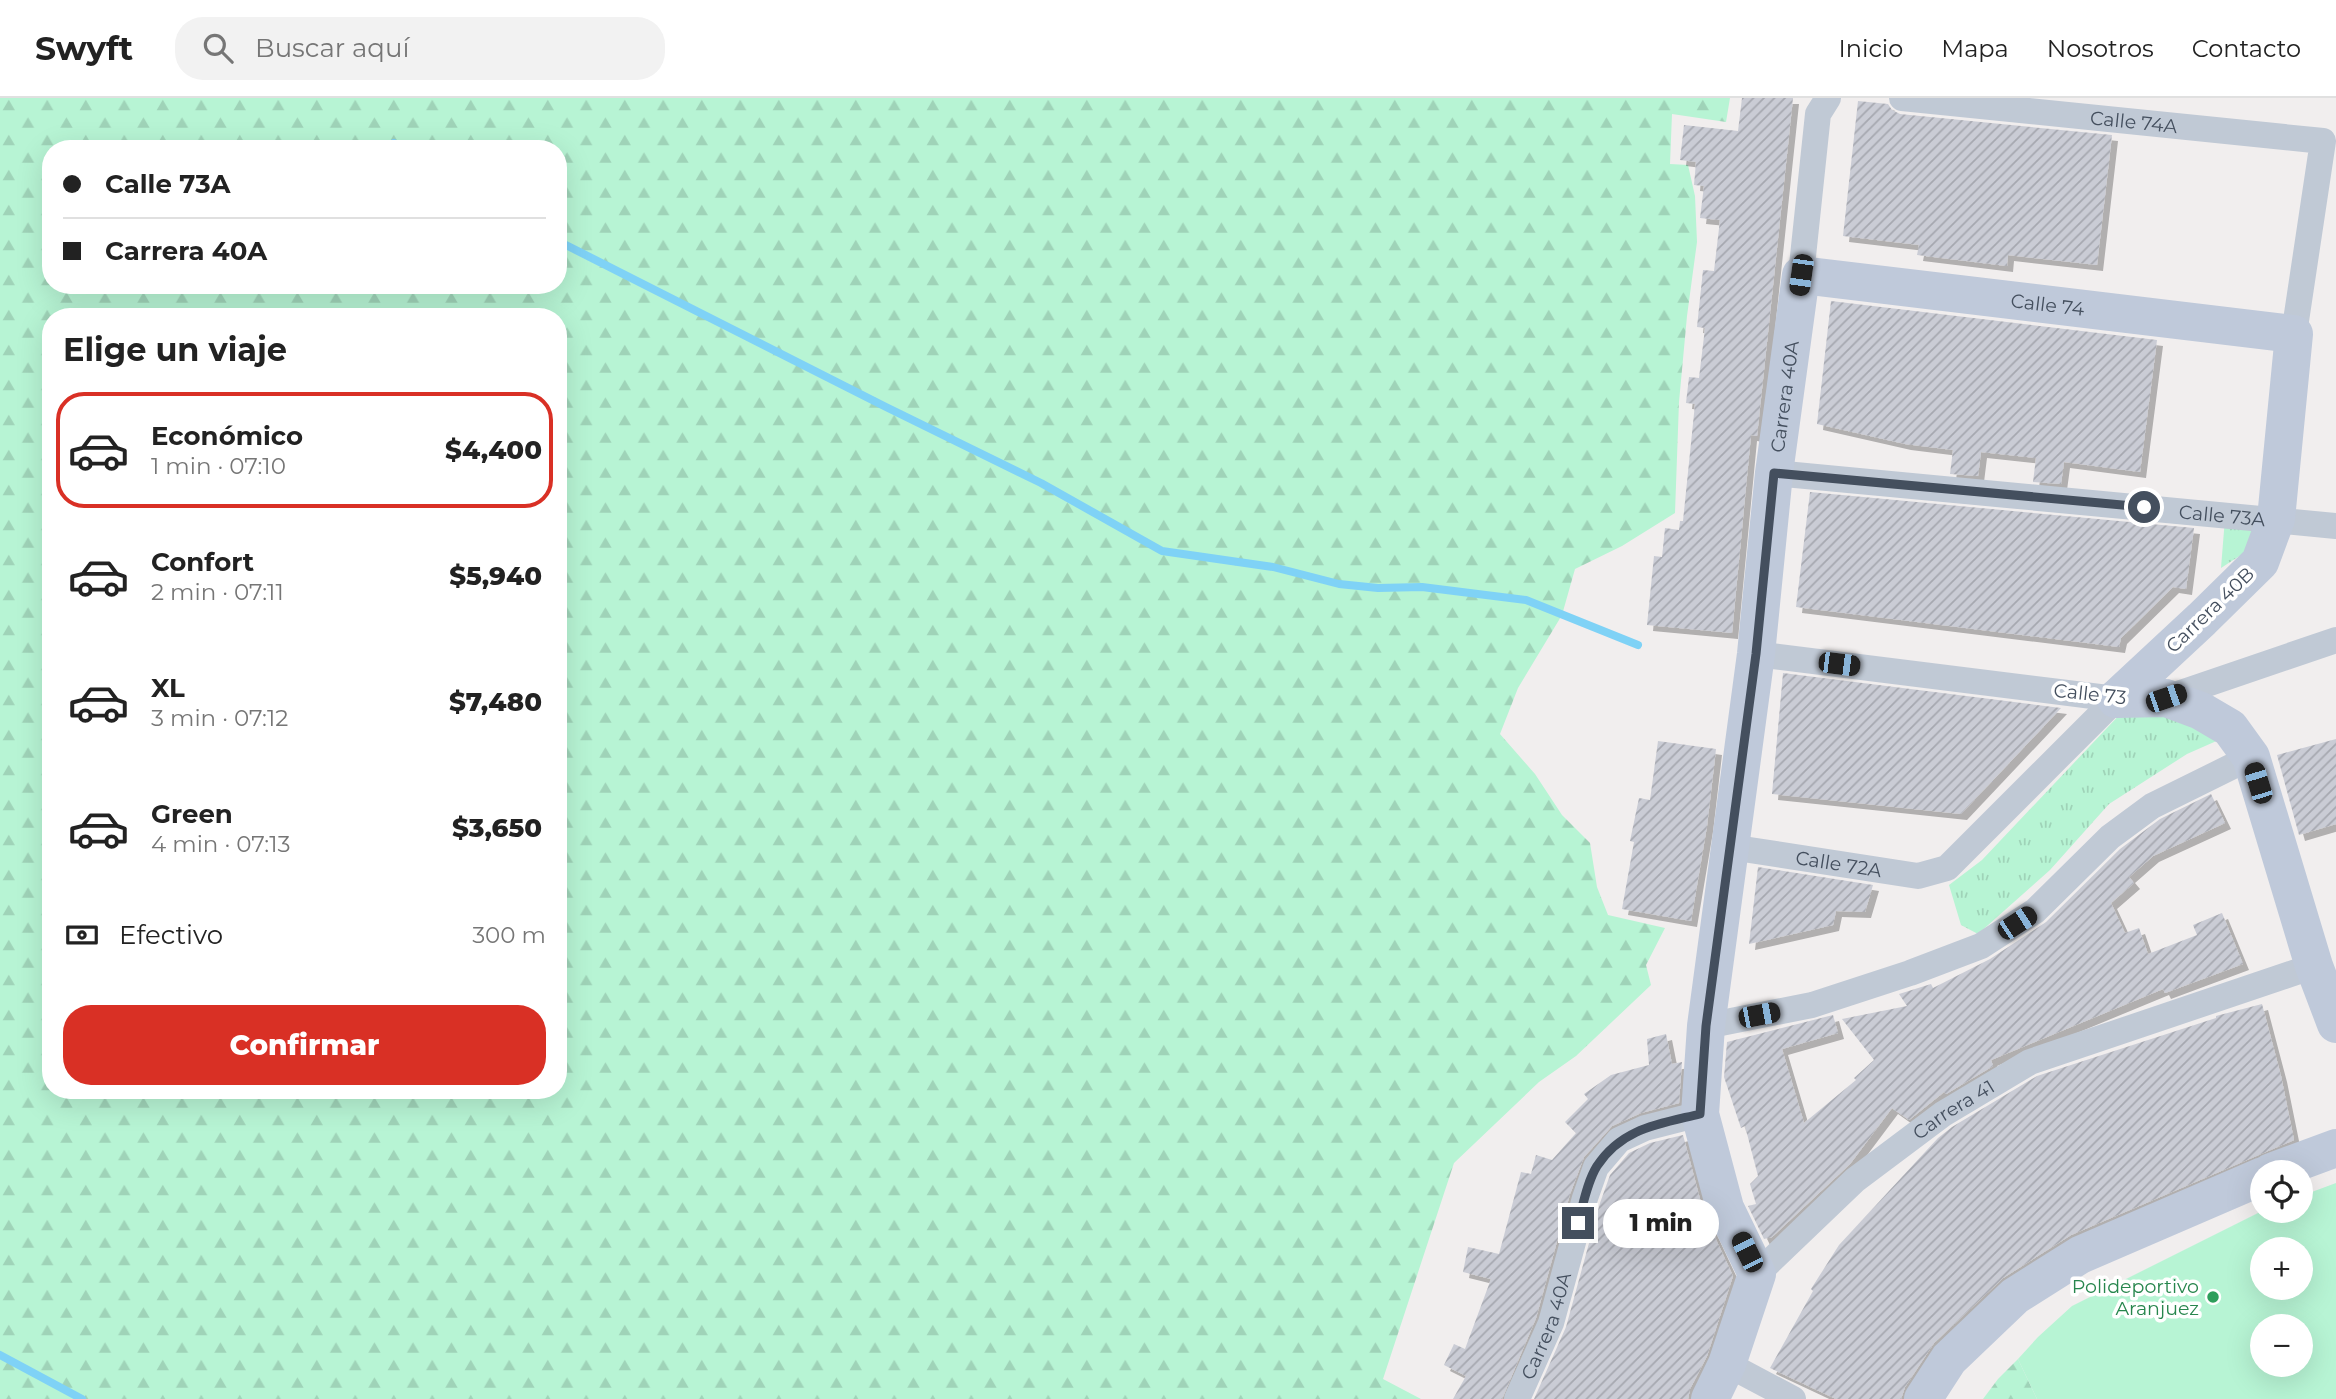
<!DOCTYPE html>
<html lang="es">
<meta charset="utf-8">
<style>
body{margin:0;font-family:Montserrat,sans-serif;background:#f2f2f2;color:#222;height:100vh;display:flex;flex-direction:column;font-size:26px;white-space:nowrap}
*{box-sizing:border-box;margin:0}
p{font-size:23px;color:#767676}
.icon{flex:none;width:38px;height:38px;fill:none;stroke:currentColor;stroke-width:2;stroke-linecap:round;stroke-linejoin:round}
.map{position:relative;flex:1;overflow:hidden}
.side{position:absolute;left:42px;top:210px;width:525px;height:791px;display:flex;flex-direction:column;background:#fff;border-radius:28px;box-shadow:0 7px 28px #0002}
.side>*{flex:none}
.banner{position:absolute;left:42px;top:42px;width:525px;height:154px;border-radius:28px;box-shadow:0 7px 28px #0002;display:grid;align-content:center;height:154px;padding:0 21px;background:#fff}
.buttons{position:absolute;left:2250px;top:1062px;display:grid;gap:14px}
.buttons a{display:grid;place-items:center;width:63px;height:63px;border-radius:50%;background:#fff;box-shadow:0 7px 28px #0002;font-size:35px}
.end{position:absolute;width:32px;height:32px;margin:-16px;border:9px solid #444f5e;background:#fff;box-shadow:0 0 0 4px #fff}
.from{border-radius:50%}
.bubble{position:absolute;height:49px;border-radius:24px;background:#fff;box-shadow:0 7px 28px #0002;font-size:23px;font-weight:800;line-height:49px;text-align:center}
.car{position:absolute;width:21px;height:42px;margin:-21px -10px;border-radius:9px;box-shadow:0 0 5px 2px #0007;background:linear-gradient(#222 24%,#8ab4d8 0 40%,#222 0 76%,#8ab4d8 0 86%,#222 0)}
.banner b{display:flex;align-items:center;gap:24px;height:66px;font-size:26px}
.banner b+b{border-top:2px solid #e0e0e0}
.banner i{width:18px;height:18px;background:#222}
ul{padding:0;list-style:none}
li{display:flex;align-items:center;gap:21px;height:116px;margin:0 14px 10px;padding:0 7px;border:4px solid transparent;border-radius:28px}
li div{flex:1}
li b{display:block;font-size:26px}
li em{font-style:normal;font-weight:800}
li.active{border-color:#d93025}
li>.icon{width:63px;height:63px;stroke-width:1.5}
h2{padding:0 21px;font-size:32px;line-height:84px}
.pay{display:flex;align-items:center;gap:18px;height:77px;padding:0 21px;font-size:26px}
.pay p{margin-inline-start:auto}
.primary-button{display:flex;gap:14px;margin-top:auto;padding:14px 21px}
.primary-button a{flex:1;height:80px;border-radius:28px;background:#d93025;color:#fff;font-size:28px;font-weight:800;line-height:80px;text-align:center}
header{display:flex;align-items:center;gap:42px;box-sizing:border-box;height:98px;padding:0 35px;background:#fff;border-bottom:2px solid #e0e0e0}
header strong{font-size:33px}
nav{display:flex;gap:38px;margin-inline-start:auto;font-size:24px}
.search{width:490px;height:63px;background:#f2f2f2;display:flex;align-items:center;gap:18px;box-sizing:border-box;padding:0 24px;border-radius:28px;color:#767676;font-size:26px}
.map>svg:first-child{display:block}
</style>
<header>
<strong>Swyft</strong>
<div class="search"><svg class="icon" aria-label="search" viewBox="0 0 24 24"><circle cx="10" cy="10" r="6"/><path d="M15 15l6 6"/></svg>Buscar aquí</div>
<nav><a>Inicio</a><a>Mapa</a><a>Nosotros</a><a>Contacto</a></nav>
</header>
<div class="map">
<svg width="2336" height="1301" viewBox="0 0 2336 1301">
<defs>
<pattern id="grass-tufts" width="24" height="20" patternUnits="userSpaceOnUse" patternTransform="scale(1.75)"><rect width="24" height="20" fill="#b7f4d4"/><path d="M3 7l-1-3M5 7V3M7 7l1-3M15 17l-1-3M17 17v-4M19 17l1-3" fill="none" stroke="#9fd3b8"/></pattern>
<pattern id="forest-firs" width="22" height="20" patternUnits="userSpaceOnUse" patternTransform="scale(1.75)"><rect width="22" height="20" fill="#b7f4d4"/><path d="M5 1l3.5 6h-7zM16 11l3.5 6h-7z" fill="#9fd3b8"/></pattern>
<pattern id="building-hatch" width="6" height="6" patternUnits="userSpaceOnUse" patternTransform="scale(1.75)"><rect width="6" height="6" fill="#caccd5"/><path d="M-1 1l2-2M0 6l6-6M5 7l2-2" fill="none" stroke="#a6a8b0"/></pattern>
<filter id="shadow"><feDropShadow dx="6" dy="6" stdDeviation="0" flood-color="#0004"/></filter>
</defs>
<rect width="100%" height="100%" fill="#f1eeee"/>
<g fill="url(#grass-tufts)">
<polygon points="2225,420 2265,428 2261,444 2221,470"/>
<polygon points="2144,607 2221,641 2187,656 2109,706 2050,772 1978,836 1961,827 1949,787 1982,762 2125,611"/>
</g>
<g fill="url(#forest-firs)" fill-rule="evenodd">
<path d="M0,0H1730L1726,24L1672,16L1670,66L1688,67L1695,98L1697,144L1687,218L1679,304L1675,415L1622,448L1575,471L1562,517L1518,590L1500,636L1535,676L1562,717L1590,745L1597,789L1608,817L1665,830L1646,867L1651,887L1576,958L1539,984L1454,1065L1383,1281L1421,1301H0ZM51,51H558V187H51ZM51,219H558V992H51Z"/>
<polygon points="2018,1261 2037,1301 1983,1301 1998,1281"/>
</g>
<path fill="#b7f4d4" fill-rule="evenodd" d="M2336,1085V1301H2037L2018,1261L2038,1239L2072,1208L2262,1113H2301V1098ZM2263,1152H2301V1190H2263ZM2263,1228H2301V1267H2263Z"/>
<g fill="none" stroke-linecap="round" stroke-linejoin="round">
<g stroke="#7fd2f6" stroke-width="8">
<polyline points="394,45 403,51"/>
<polyline points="558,143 886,309 1041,385 1162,453 1273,469 1339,486 1378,490 1422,489 1526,502 1638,547"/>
<polyline points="0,1257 82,1301"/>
</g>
</g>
<g fill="url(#building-hatch)" filter="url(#shadow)">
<polygon points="1742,0 1793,0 1757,338 1751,337 1732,535 1647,527 1654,458 1662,459 1665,430 1679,432 1680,423 1683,423 1695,306 1686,305 1689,279 1699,280 1705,230 1697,229 1703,172 1714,173 1720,122 1700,120 1704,88 1694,87 1696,64 1680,62 1684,27 1738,33"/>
<polygon points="1858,3 1888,6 1892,12 1900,16 2112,37 2097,167 2008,157 2007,168 1917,157 1919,147 1843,138"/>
<polygon points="1831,203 2157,242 2140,374 2064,364 2061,386 2033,384 2036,360 1981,354 1978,378 1950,376 1953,352 1905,346 1817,326"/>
<polygon points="1810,394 2194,430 2186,491 2173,489 2121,540 2119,549 1796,509"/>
<polygon points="1783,575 2061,610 1961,716 1772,696"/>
<polygon points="2336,641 2336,726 2299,737 2277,657"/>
<polygon points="1658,643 1716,651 1707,728 1691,823 1622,811 1634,744 1630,743 1639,700 1650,702"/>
<polygon points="2211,696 2225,725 2153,758 2129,779 2134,785 2111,805 2125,835 2139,830 2148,856 2197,837 2193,827 2222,815 2243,866 2165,895 2163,891 1991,962 1993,968 1946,996 1944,994 1909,1022 1892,1010 1850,1066 1772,1139 1764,1141 1748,1108 1756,1106 1750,1086 1758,1078 1745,1028 1741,1030 1724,979 1727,944 1833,917 1838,935 1782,951 1804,1025 1856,982 1854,980 1874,962 1842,921 1907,908 1899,896 1931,886 1933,890 1990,861 2046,824 2120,751 2160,721"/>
<polygon points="1758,769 1873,787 1865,814 1836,813 1833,827 1749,846"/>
<polygon points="2262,906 2281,978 2294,1042 2071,1137 2003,1180 1934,1245 1905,1289 1901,1301 1836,1301 1770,1270 1813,1193 1811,1191 1839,1147 1938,1040 1952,1029 2037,978 2216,920 2216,918"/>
<polygon points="1666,936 1672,966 1682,964 1679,1005 1641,1015 1612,1028 1584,1059 1570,1096 1536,1220 1502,1301 1453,1301 1466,1278 1444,1267 1454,1246 1465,1251 1491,1181 1463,1174 1468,1149 1499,1156 1521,1074 1531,1076 1536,1057 1552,1062 1576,1035 1565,1024 1588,1001 1584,996 1611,977 1649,967 1647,941"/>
<polygon points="1683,1037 1704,1116 1733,1178 1707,1258 1690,1291 1688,1301 1534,1301 1566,1229 1600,1105 1610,1077 1629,1055 1650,1045"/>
</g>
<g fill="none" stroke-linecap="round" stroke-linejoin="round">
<g stroke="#c0c9d5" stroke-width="26">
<path id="s1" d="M1902,0L2323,43L2294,236"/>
<polyline points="1801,177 1818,16 1828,0"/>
<path id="s2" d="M1774,375L2336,428"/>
<polyline points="1756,556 2116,601"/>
<polyline points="2166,600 2336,542"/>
<path id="s3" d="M1730,749L1918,778L1947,770L2116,601"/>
<polyline points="1706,928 1812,907 1910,875 1981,848 2035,813 2110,739 2152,708 2251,659"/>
<path id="s4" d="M1757,1176L1855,1082L1943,1016L2030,964L2314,868"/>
<polyline points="1727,1266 1793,1301"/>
<path id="s5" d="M1517,1301L1551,1225L1585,1100L1596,1069L1619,1042L1645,1030L1700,1016"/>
</g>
<g stroke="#bfc9da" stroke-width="38">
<polyline points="2116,601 2166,600 2201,613 2230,630 2251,659 2314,868 2336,926"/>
<polyline points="2271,1074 2336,1050"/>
<path id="s6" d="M1710,1301L1727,1266L1757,1176L1725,1110L1700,1016L1706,928L1756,556L1774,375L1801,177L2294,236L2276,421L2260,464L2202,521L2116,601"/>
<polyline points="1923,1301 1949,1261 2015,1198 2080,1157 2263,1078"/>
</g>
</g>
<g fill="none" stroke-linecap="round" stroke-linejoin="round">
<path stroke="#444f5e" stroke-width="9" d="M1578,1125C1583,1107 1587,1084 1597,1068C1622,1030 1659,1026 1700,1016L1706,928L1756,556L1774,375L2144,409"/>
</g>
<circle fill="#2e9e5b" stroke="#fff" stroke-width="2.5" cx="2213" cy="1199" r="7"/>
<g text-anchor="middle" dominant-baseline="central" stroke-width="7" stroke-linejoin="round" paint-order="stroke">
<g font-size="19" fill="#444f5e" stroke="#fff">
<text stroke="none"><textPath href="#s1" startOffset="233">Calle 74A</textPath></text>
<text stroke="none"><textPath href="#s6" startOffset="1398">Calle 74</textPath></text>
<text stroke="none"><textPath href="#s6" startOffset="1027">Carrera 40A</textPath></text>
<text stroke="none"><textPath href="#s2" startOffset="450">Calle 73A</textPath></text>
<text transform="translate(2210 512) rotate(-44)">Carrera 40B</text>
<text transform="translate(2090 596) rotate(6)">Calle 73</text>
<text stroke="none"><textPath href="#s3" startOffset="110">Calle 72A</textPath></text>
<text stroke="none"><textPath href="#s4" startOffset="257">Carrera 41</textPath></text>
<text stroke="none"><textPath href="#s5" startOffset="79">Carrera 40A</textPath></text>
</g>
<g font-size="19" fill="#27864d" stroke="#fff" text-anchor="end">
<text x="2199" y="1188">Polideportivo<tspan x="2199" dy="22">Aranjuez</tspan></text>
</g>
</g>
</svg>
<div class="buttons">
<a><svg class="icon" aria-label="locate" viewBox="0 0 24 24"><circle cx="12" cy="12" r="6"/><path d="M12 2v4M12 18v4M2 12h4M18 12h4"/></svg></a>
<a>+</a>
<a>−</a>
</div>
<i class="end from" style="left:2144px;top:409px"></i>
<i class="end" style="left:1578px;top:1125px"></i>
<div class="bubble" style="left:1603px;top:1101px;width:116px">1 min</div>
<i class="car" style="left:1801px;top:177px;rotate:188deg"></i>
<i class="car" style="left:1839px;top:566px;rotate:97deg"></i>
<i class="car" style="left:2166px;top:600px;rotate:71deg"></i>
<i class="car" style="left:2258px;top:685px;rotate:343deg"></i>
<i class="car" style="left:2017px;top:825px;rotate:57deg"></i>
<i class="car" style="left:1759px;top:917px;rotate:79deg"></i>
<i class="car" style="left:1747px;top:1154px;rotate:334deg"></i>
<div class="banner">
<b><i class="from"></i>Calle 73A</b>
<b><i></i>Carrera 40A</b>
</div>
<section class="side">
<h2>Elige un viaje</h2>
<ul>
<li class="active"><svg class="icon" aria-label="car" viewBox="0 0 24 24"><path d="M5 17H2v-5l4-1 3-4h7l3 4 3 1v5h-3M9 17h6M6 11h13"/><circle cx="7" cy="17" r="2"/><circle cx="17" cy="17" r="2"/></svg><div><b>Económico</b><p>1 min · 07:10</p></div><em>$4,400</em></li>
<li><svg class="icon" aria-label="car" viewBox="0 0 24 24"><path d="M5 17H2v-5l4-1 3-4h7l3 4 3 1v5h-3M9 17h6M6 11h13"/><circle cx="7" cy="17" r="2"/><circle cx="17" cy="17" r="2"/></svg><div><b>Confort</b><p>2 min · 07:11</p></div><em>$5,940</em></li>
<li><svg class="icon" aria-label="car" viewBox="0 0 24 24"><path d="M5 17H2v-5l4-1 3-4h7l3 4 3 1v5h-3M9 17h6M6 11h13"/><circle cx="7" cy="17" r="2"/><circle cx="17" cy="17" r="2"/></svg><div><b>XL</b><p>3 min · 07:12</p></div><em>$7,480</em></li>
<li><svg class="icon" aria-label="car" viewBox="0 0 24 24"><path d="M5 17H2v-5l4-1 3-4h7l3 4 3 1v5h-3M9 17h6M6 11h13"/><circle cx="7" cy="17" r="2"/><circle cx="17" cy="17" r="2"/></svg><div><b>Green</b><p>4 min · 07:13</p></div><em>$3,650</em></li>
</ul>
<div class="pay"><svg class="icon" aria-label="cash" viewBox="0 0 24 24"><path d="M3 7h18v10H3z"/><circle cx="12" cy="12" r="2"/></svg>Efectivo<p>300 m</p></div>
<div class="primary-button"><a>Confirmar</a></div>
</section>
</div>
